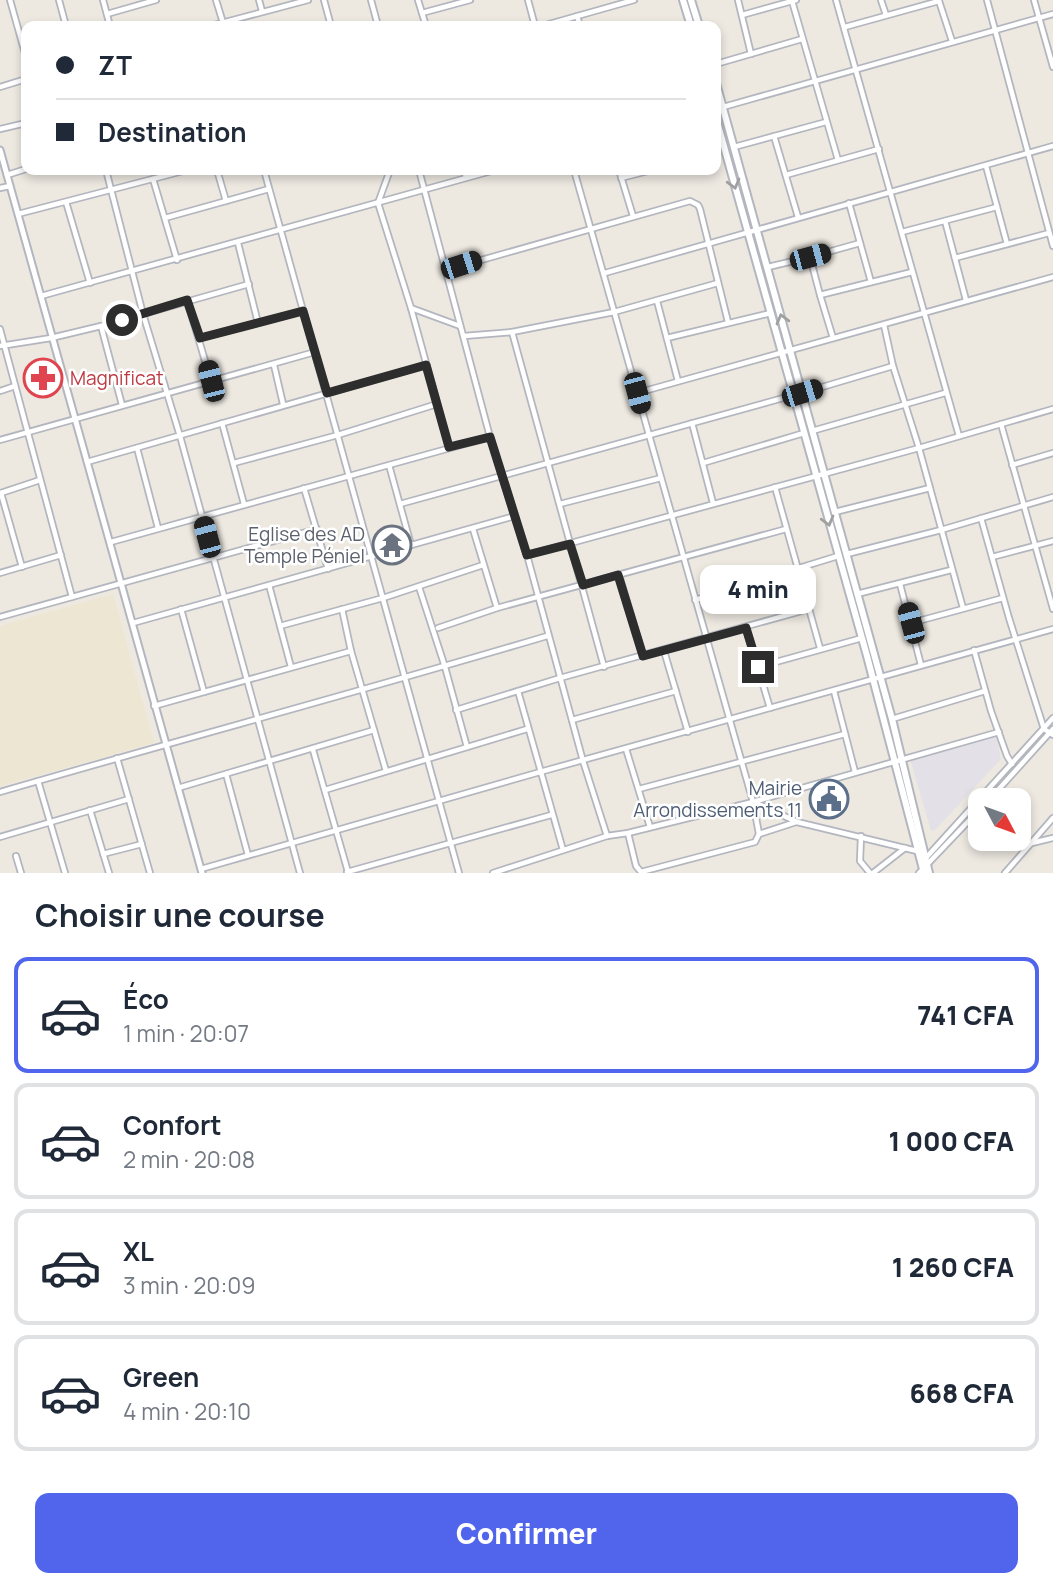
<!DOCTYPE html>
<html lang="fr">
<meta charset="utf-8">
<style>
body{margin:0;font-family:Manrope,sans-serif;background:#f2f2f3;color:#1f2937;height:100vh;display:flex;flex-direction:column;font-size:26px;white-space:nowrap}
*{box-sizing:border-box;margin:0}
p{font-size:23px;color:#747a83}
.icon{flex:none;width:38px;height:38px;fill:none;stroke:currentColor;stroke-width:2;stroke-linecap:round;stroke-linejoin:round}
.map{position:relative;height:873px;overflow:hidden}
.sheet{display:flex;flex-direction:column;background:#fff;flex:1}
.sheet>*{flex:none}
.hud{position:absolute;left:21px;top:21px;width:700px;height:154px;border-radius:14px;box-shadow:0 4px 10px #0003;display:grid;align-content:center;height:154px;padding:0 35px;background:#fff}
.needle{width:46px;rotate:131deg}
.fabs{position:absolute;left:968px;top:788px;display:grid;gap:14px}
.fabs a{display:grid;place-items:center;width:63px;height:63px;border-radius:14px;background:#fff;box-shadow:0 4px 10px #0003;font-size:35px}
.end{position:absolute;width:32px;height:32px;margin:-16px;border:9px solid #2d2d2d;background:#fff;box-shadow:0 0 0 4px #fff}
.from{border-radius:50%}
.bubble{position:absolute;height:49px;border-radius:14px;background:#fff;box-shadow:0 4px 10px #0003;font-size:23px;font-weight:800;line-height:49px;text-align:center}
.car{position:absolute;width:21px;height:42px;margin:-21px -10px;border-radius:9px;box-shadow:0 0 5px 2px #0007;background:linear-gradient(#222 24%,#8ab4d8 0 40%,#222 0 76%,#8ab4d8 0 86%,#222 0)}
.hud b{display:flex;align-items:center;gap:24px;height:66px;font-size:26px}
.hud b+b{border-top:2px solid #e0e1e3}
.hud i{width:18px;height:18px;background:#1f2937}
ul{padding:0;list-style:none}
li{display:flex;align-items:center;gap:21px;height:116px;margin:0 14px 10px;padding:0 21px;border:4px solid #e0e1e3;border-radius:14px}
li div{flex:1}
li b{display:block;font-size:26px}
li em{font-style:normal;font-weight:800}
li.active{border-color:#5065ec}
li>.icon{width:63px;height:63px;stroke-width:1.5}
h2{padding:0 35px;font-size:32px;line-height:84px}
.cta{display:flex;gap:14px;margin-top:auto;padding:14px 35px}
.cta a{flex:1;height:80px;border-radius:14px;background:#5065ec;color:#fff;font-size:28px;font-weight:800;line-height:80px;text-align:center}
.map>svg:first-child{display:block}
</style>
<div class="map">
<svg width="1053" height="873" viewBox="0 0 1053 873">
<rect width="100%" height="100%" fill="#ede9e1"/>
<polygon fill="#e3e1e7" points="996,735 1001,759 935,830 931,831 910,759"/>
<polygon fill="#ede6d2" points="113,594 154,743 0,786 0,626"/>
<g fill="none" stroke-linecap="round" stroke-linejoin="round">
<defs>
<g id="minor">
<polyline points="10,0 26,57"/>
<polyline points="59,0 66,26"/>
<polyline points="103,0 110,26"/>
<polyline points="216,0 224,26"/>
<polyline points="259,0 262,11"/>
<polyline points="324,0 331,26"/>
<polyline points="371,0 378,26"/>
<polyline points="418,0 426,26"/>
<polyline points="528,0 535,26"/>
<polyline points="738,0 751,54"/>
<polyline points="836,0 959,436"/>
<polyline points="881,0 886,15"/>
<polyline points="987,0 1053,246"/>
<polyline points="1034,0 1053,67"/>
<polyline points="792,1 838,160"/>
<polyline points="939,1 952,41"/>
<polyline points="422,13 470,0"/>
<polyline points="107,14 156,0"/>
<polyline points="742,15 796,0"/>
<polyline points="577,16 580,26"/>
<polyline points="210,26 308,0"/>
<polyline points="542,26 634,0"/>
<polyline points="845,27 939,1"/>
<polyline points="716,64 802,39"/>
<polyline points="0,87 26,79"/>
<polyline points="716,109 1053,14"/>
<polyline points="0,129 26,123"/>
<polyline points="774,136 798,217"/>
<polyline points="734,147 826,122"/>
<polyline points="986,166 1007,244"/>
<polyline points="106,170 143,314 180,436 300,873"/>
<polyline points="217,170 226,201"/>
<polyline points="264,170 459,873"/>
<polyline points="390,170 378,203 411,308 449,447"/>
<polyline points="419,170 490,437 527,555 583,761 607,836"/>
<polyline points="464,170 466,177"/>
<polyline points="574,170 753,802 759,834 755,842 641,872 636,866 628,833"/>
<polyline points="619,170 633,216"/>
<polyline points="7,175 26,169"/>
<polyline points="786,175 879,149"/>
<polyline points="621,178 652,170"/>
<polyline points="153,179 177,260"/>
<polyline points="0,188 10,186"/>
<polyline points="66,202 90,283"/>
<polyline points="849,203 871,282"/>
<polyline points="18,214 187,170"/>
<polyline points="165,218 269,189"/>
<polyline points="945,221 966,300"/>
<polyline points="902,232 997,207"/>
<polyline points="238,243 258,323"/>
<polyline points="955,258 1049,233"/>
<polyline points="768,267 810,257"/>
<polyline points="446,270 690,201 698,205 700,209 728,322"/>
<polyline points="605,273 1053,146"/>
<polyline points="820,295 810,257 860,243"/>
<polyline points="41,296 495,170"/>
<polyline points="187,300 211,381"/>
<polyline points="657,301 678,381"/>
<polyline points="411,308 460,326"/>
<polyline points="884,325 893,366 919,448 963,608"/>
<polyline points="101,326 122,405"/>
<polyline points="0,329 72,597"/>
<polyline points="512,332 614,312 718,283"/>
<polyline points="464,336 512,332 604,667"/>
<polyline points="200,338 303,311"/>
<polyline points="667,338 771,313"/>
<polyline points="833,338 820,295 912,272"/>
<polyline points="0,346 51,338 101,326 249,284"/>
<polyline points="274,365 283,404"/>
<polyline points="0,391 15,386"/>
<polyline points="637,393 1053,277"/>
<polyline points="802,393 893,366"/>
<polyline points="222,423 244,504"/>
<polyline points="692,423 713,503"/>
<polyline points="1001,424 1053,609"/>
<polyline points="812,431 945,393"/>
<polyline points="0,440 315,352"/>
<polyline points="137,448 158,528"/>
<polyline points="87,462 426,365"/>
<polyline points="234,463 338,435 437,404"/>
<polyline points="703,463 804,433"/>
<polyline points="389,465 411,545"/>
<polyline points="1012,465 1053,453"/>
<polyline points="775,487 820,648"/>
<polyline points="304,488 328,569"/>
<polyline points="1,493 22,567"/>
<polyline points="1,493 40,480"/>
<polyline points="400,504 794,395"/>
<polyline points="560,504 661,478"/>
<polyline points="835,512 930,488"/>
<polyline points="981,518 1009,618 1044,729 1053,735"/>
<polyline points="473,529 497,608"/>
<polyline points="111,542 490,437"/>
<polyline points="847,554 941,530 1053,497"/>
<polyline points="527,555 919,448 1053,409"/>
<polyline points="992,557 1053,541"/>
<polyline points="0,573 61,555"/>
<polyline points="619,575 643,656"/>
<polyline points="900,584 921,665"/>
<polyline points="269,585 291,667"/>
<polyline points="419,587 445,667 467,747"/>
<polyline points="857,594 951,570"/>
<polyline points="695,600 838,556"/>
<polyline points="181,609 204,692"/>
<polyline points="342,609 351,651 386,771"/>
<polyline points="0,617 317,529"/>
<polyline points="133,623 515,516"/>
<polyline points="911,623 1003,598"/>
<polyline points="280,626 383,598 483,565"/>
<polyline points="438,628 497,608 786,529"/>
<polyline points="746,628 770,708"/>
<polyline points="974,650 991,711 1007,756 1012,764"/>
<polyline points="664,651 688,732"/>
<polyline points="758,667 862,638"/>
<polyline points="518,691 563,850"/>
<polyline points="834,691 855,772"/>
<polyline points="154,706 351,651"/>
<polyline points="456,710 560,678 809,609"/>
<polyline points="892,719 985,691"/>
<polyline points="572,720 676,691"/>
<polyline points="626,749 650,827"/>
<polyline points="313,750 348,872"/>
<polyline points="117,758 150,873"/>
<polyline points="226,774 248,855"/>
<polyline points="38,781 65,873"/>
<polyline points="178,788 374,730"/>
<polyline points="639,789 845,734"/>
<polyline points="325,790 527,729"/>
<path d="M0,792C182,739 366,690 547,636"/>
<polyline points="989,800 1053,729"/>
<polyline points="754,802 797,822 917,851"/>
<polyline points="90,810 109,873"/>
<polyline points="759,834 796,822"/>
<polyline points="861,836 860,861 870,873"/>
<polyline points="0,837 129,799"/>
<polyline points="1032,843 1053,838"/>
<polyline points="103,854 142,844"/>
<polyline points="16,856 21,873"/>
<polyline points="924,860 1053,718"/>
<polyline points="201,869 540,772 1053,629"/>
<polyline points="347,872 551,815"/>
<polyline points="493,873 607,836 628,833 753,802 999,732"/>
<polyline points="873,873 905,848"/>
<polyline points="919,873 980,809"/>
<polyline points="1005,873 1053,818"/>
</g>
<polyline id="tertiary" points="0,150 202,873"/>
<g id="secondary">
<polyline points="683,0 691,26"/>
<polyline points="691,0 699,26"/>
<polyline points="716,83 892,719 929,873"/>
<polyline points="716,118 867,656 924,873"/>
</g>
</defs>
<use href="#minor" stroke="#b4b6bf" stroke-width="8"/>
<use href="#tertiary" stroke="#b4b6bf" stroke-width="9"/>
<use href="#secondary" stroke="#b4b6bf" stroke-width="10"/>
<use href="#minor" stroke="#fff" stroke-width="4.5"/>
<use href="#tertiary" stroke="#fff" stroke-width="5"/>
<use href="#secondary" stroke="#fff" stroke-width="6"/>
</g>
<defs><path id="oneway-chevron" d="M-2-3.5L2.5 0L-2 3.5" fill="none" stroke-width="1.6" stroke-linecap="round" stroke-linejoin="round" transform="scale(1.75)"/></defs>
<g stroke="#a0a0a0">
<use href="#oneway-chevron" transform="translate(734 184) rotate(75)"/>
<use href="#oneway-chevron" transform="translate(782 319) rotate(-105)"/>
<use href="#oneway-chevron" transform="translate(828 521) rotate(75)"/>
</g>
<g fill="none" stroke-linecap="round" stroke-linejoin="round">
<polyline stroke="#2d2d2d" stroke-width="9" points="122,320 187,300 200,338 303,311 327,393 426,365 449,447 490,437 527,555 570,544 583,585 618,575 643,656 746,628 758,667"/>
</g>
<defs>
<symbol id="pharmacy-ring" viewBox="-11 -11 22 22"><circle r="9.5" fill="#fff" stroke="#e0444e" stroke-width="1.5"/><path d="M-2-6h4v4h4v4h-4v4h-4v-4h-4v-4h4Z" fill="#e0444e"/></symbol>
<symbol id="temple-ring" viewBox="-11 -11 22 22"><circle r="9.5" fill="#fff" stroke="#6b7280" stroke-width="1.5"/><path d="M0-6L5-2H3V0L6.5 2.5H4V6H1.5V3h-3V6H-4V2.5H-6.5L-3 0V-2H-5Z" fill="#6b7280"/></symbol>
<symbol id="civic-ring" viewBox="-11 -11 22 22"><circle r="9.5" fill="#fff" stroke="#5c6f8a" stroke-width="1.5"/><path d="M-.6-6.5H3V-4.5H.6V-3L4-1V1h2V6H-6V1h2V-1L-.6-3ZM-1.2 2.5V6h2.4V2.5Z" fill="#5c6f8a"/></symbol>
</defs>
<g fill-rule="evenodd">
<use href="#pharmacy-ring" x="21" y="356" width="44" height="44"/>
<use href="#temple-ring" x="370" y="523" width="44" height="44"/>
<use href="#civic-ring" x="807" y="777" width="44" height="44"/>
</g>
<g text-anchor="middle" dominant-baseline="central" stroke-width="5" stroke-linejoin="round" paint-order="stroke">
<g font-size="19" fill="#be3a42" stroke="#fff" text-anchor="start">
<text x="70" y="378">Magnificat</text>
</g>
<g font-size="19" fill="#5b616d" stroke="#fff" text-anchor="end">
<text x="365" y="534">Eglise des AD<tspan x="365" dy="22">Temple Péniel</tspan></text>
</g>
<g font-size="19" fill="#4e5e75" stroke="#fff" text-anchor="end">
<text x="802" y="788">Mairie<tspan x="802" dy="22">Arrondissements 11</tspan></text>
</g>
</g>
</svg>
<div class="fabs">
<a><svg class="needle" viewBox="-14 -14 28 28"><path d="M0-13l5 13h-10z" fill="#e53935"/><path d="M0 13l5-13h-10z" fill="#747a83"/></svg></a>
</div>
<i class="end from" style="left:122px;top:320px"></i>
<i class="end" style="left:758px;top:667px"></i>
<div class="bubble" style="left:700px;top:565px;width:116px">4 min</div>
<i class="car" style="left:810px;top:257px;rotate:75deg"></i>
<i class="car" style="left:461px;top:265px;rotate:72deg"></i>
<i class="car" style="left:211px;top:381px;rotate:346deg"></i>
<i class="car" style="left:637px;top:393px;rotate:165deg"></i>
<i class="car" style="left:802px;top:393px;rotate:73deg"></i>
<i class="car" style="left:207px;top:537px;rotate:345deg"></i>
<i class="car" style="left:911px;top:623px;rotate:345deg"></i>
<div class="hud">
<b><i class="from"></i>ZT</b>
<b><i></i>Destination</b>
</div>
</div>
<section class="sheet">
<h2>Choisir une course</h2>
<ul>
<li class="active"><svg class="icon" aria-label="car" viewBox="0 0 24 24"><path d="M5 17H2v-5l4-1 3-4h7l3 4 3 1v5h-3M9 17h6M6 11h13"/><circle cx="7" cy="17" r="2"/><circle cx="17" cy="17" r="2"/></svg><div><b>Éco</b><p>1 min · 20:07</p></div><em>741 CFA</em></li>
<li><svg class="icon" aria-label="car" viewBox="0 0 24 24"><path d="M5 17H2v-5l4-1 3-4h7l3 4 3 1v5h-3M9 17h6M6 11h13"/><circle cx="7" cy="17" r="2"/><circle cx="17" cy="17" r="2"/></svg><div><b>Confort</b><p>2 min · 20:08</p></div><em>1 000 CFA</em></li>
<li><svg class="icon" aria-label="car" viewBox="0 0 24 24"><path d="M5 17H2v-5l4-1 3-4h7l3 4 3 1v5h-3M9 17h6M6 11h13"/><circle cx="7" cy="17" r="2"/><circle cx="17" cy="17" r="2"/></svg><div><b>XL</b><p>3 min · 20:09</p></div><em>1 260 CFA</em></li>
<li><svg class="icon" aria-label="car" viewBox="0 0 24 24"><path d="M5 17H2v-5l4-1 3-4h7l3 4 3 1v5h-3M9 17h6M6 11h13"/><circle cx="7" cy="17" r="2"/><circle cx="17" cy="17" r="2"/></svg><div><b>Green</b><p>4 min · 20:10</p></div><em>668 CFA</em></li>
</ul>
<div class="cta"><a>Confirmer</a></div>
</section>
